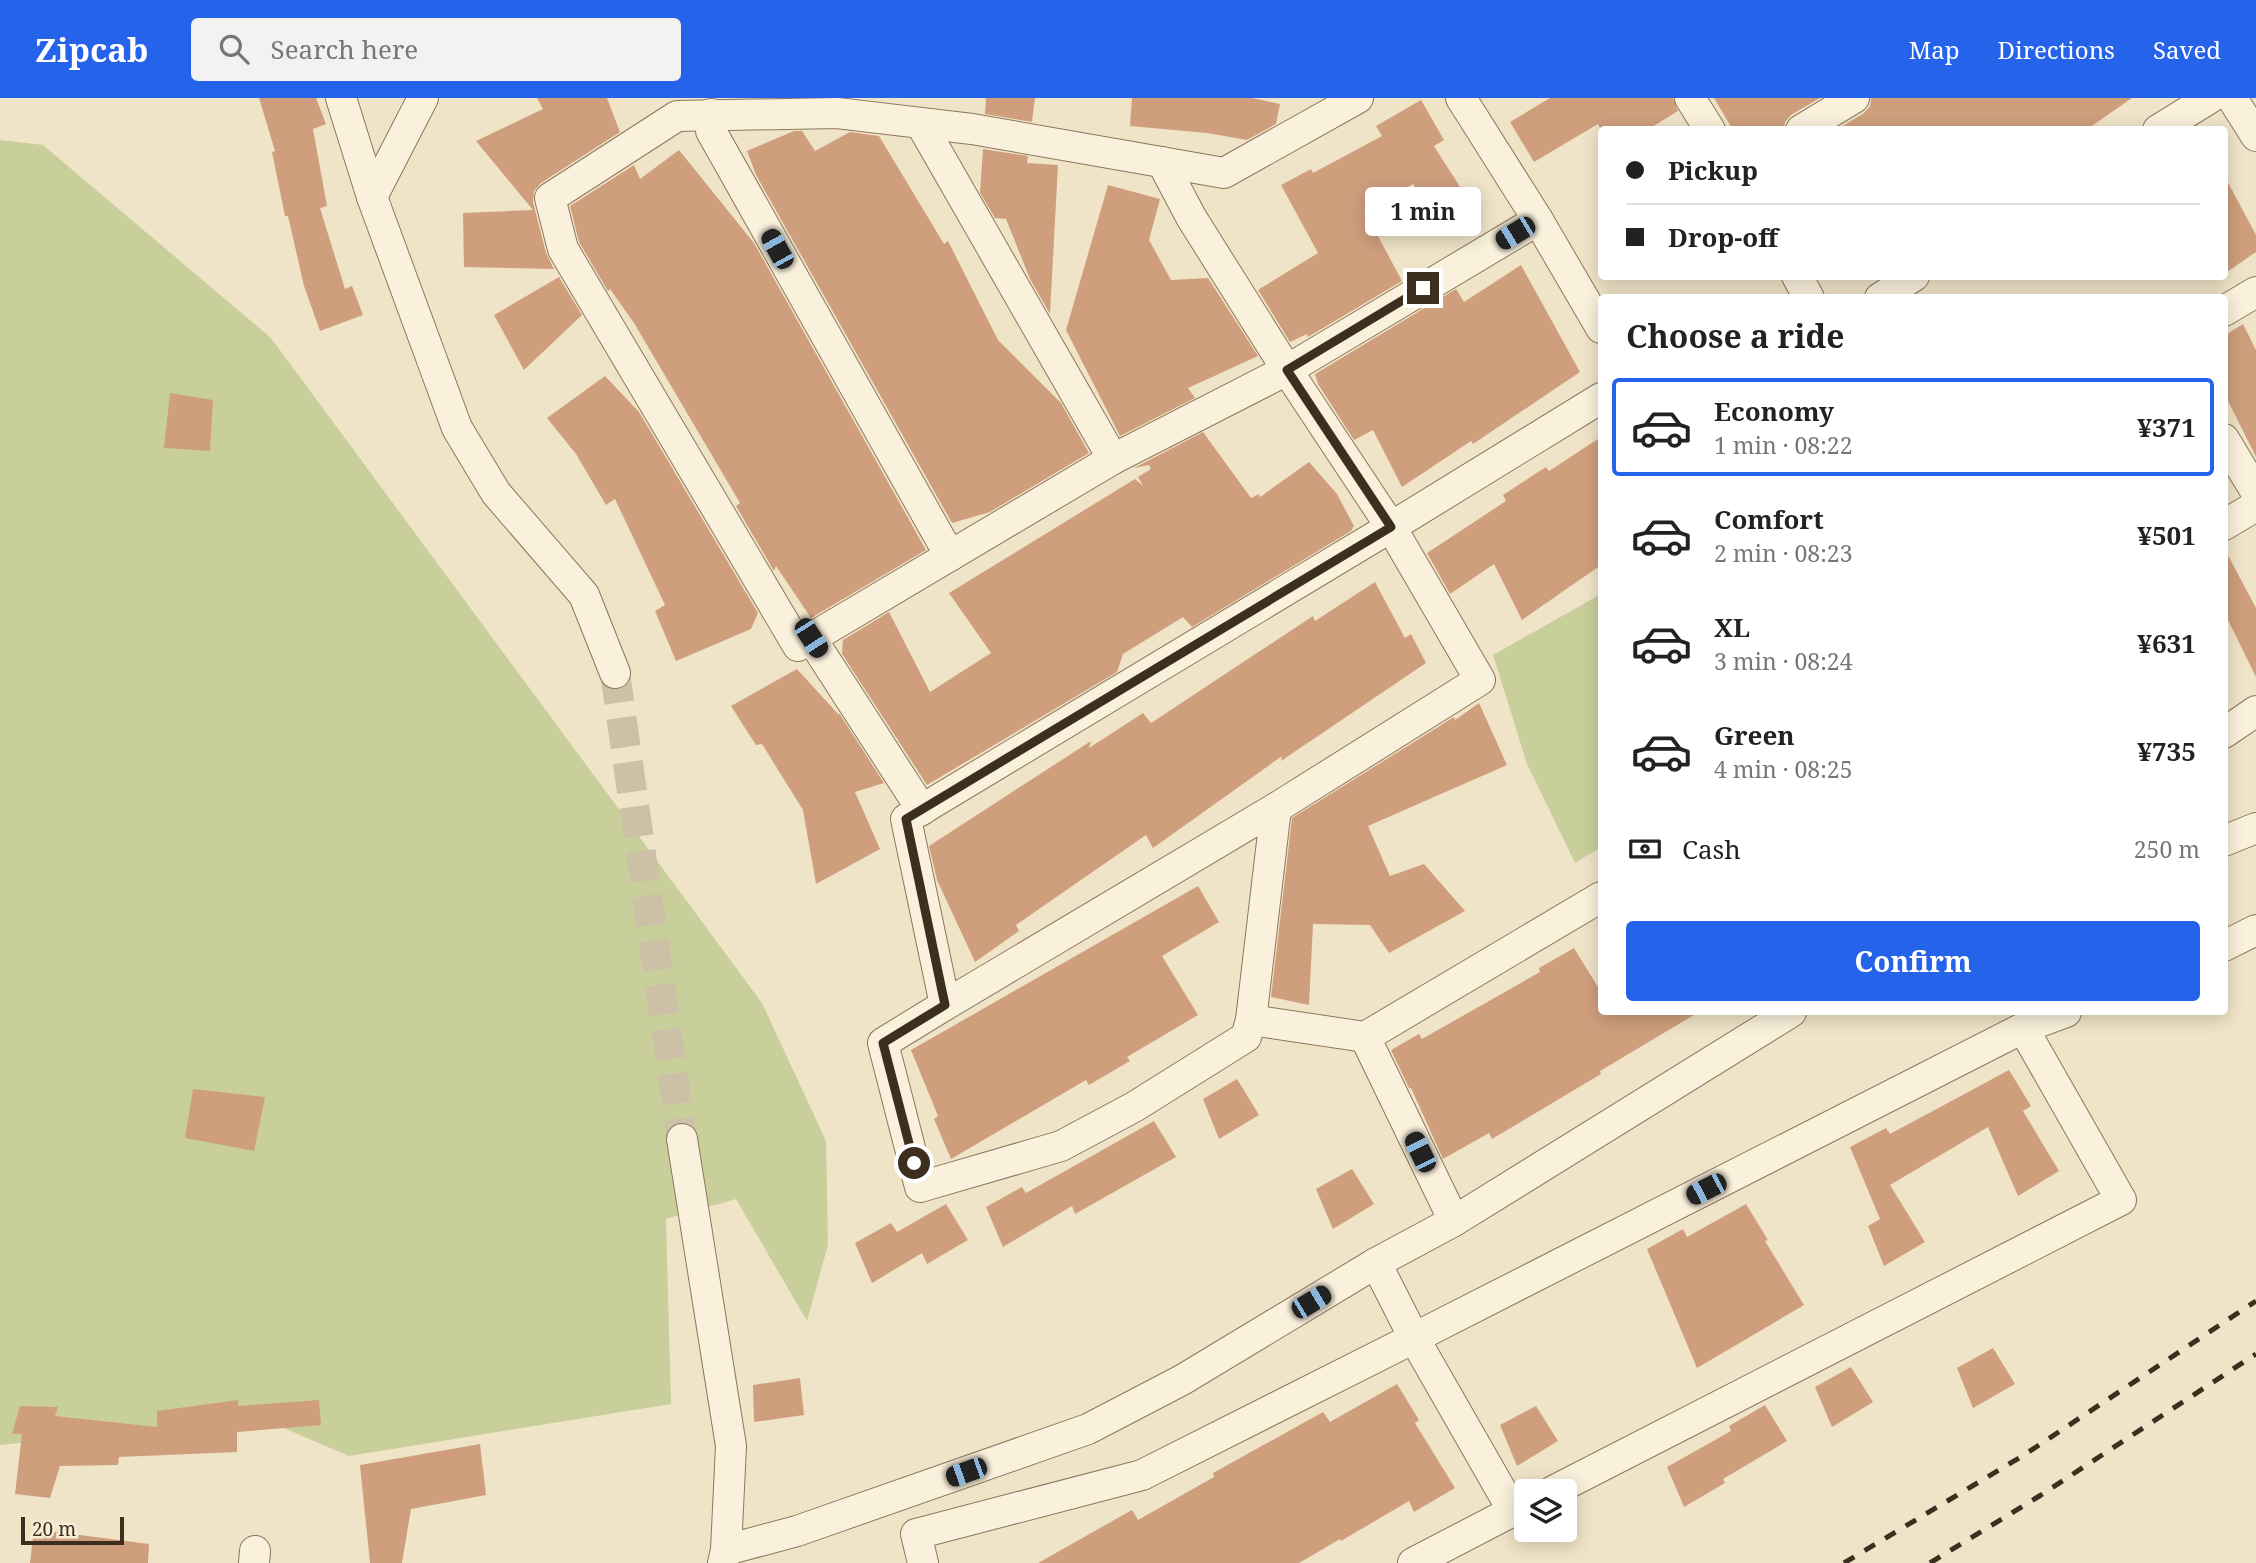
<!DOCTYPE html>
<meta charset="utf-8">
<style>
body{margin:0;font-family:"Noto Serif",serif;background:#f2f2f2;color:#222;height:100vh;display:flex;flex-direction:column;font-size:26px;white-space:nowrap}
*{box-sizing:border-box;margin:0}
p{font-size:23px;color:#767676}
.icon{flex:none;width:38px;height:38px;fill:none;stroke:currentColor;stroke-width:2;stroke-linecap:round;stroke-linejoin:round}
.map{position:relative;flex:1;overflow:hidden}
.drawer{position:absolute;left:1598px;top:196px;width:630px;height:721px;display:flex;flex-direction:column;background:#fff;border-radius:7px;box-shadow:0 4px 18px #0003}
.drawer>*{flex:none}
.hud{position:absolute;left:1598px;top:28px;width:630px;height:154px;border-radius:7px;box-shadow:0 4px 18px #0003;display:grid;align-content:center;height:154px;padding:0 28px;background:#fff}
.buttons{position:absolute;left:1514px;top:1381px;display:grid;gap:14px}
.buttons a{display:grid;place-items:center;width:63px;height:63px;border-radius:7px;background:#fff;box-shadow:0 4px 18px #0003;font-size:35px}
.scale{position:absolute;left:21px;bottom:18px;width:103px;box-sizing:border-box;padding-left:7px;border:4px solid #3d2e20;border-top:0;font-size:19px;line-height:24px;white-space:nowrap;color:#3d2e20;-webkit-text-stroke:5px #f7eed8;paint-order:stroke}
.end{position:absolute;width:32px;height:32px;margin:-16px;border:9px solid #3d2e20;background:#fff;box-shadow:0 0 0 4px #fff}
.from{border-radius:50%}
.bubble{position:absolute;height:49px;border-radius:7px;background:#fff;box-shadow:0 4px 18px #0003;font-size:23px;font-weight:700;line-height:49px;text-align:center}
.car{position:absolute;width:21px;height:42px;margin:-21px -10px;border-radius:9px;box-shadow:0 0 5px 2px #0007;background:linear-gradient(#222 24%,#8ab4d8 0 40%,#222 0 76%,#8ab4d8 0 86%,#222 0)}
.hud b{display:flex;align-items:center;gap:24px;height:66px;font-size:26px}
.hud b+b{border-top:2px solid #e0e0e0}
.hud i{width:18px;height:18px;background:#222}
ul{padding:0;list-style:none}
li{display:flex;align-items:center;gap:21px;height:98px;margin:0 14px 10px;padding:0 14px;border:4px solid transparent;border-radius:7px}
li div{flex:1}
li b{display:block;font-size:26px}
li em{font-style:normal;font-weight:700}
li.active{border-color:#2563eb}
li>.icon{width:63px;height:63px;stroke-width:1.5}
h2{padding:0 28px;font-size:32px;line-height:84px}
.pay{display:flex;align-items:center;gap:18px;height:77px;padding:0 28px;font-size:26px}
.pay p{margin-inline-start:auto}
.cta{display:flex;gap:14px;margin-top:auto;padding:14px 28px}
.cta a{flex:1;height:80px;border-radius:7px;background:#2563eb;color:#fff;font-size:28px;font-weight:700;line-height:80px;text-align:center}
header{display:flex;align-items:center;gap:42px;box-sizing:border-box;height:98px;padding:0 35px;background:#2563eb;color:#fff}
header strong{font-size:33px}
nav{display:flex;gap:38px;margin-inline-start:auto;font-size:24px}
.search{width:490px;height:63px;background:#f2f2f2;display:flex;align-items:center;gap:18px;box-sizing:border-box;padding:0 24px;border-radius:7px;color:#767676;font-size:26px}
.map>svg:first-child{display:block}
</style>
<header>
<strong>Zipcab</strong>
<div class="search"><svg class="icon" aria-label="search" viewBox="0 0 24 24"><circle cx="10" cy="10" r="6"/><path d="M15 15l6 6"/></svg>Search here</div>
<nav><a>Map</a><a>Directions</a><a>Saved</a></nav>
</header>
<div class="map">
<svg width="2256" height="1465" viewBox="0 0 2256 1465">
<rect width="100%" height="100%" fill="#f0e4c8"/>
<g fill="#c9cf9b">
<polygon points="0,42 43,47 271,240 762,905 826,1043 828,1147 807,1223 736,1101 666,1121 671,1306 349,1358 260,1320 0,1347"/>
<polygon points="1601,496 1601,749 1575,765 1527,666 1493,557"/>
</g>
<g fill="#cf9f7d">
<polygon points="259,0 316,0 326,26 313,31 327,108 320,110 345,191 352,188 363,217 320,233 304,188 288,118 285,118 272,54 275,53"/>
<polygon points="537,0 607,0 620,34 541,85 534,93 533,104 546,155 554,171 464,169 463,115 533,112 476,43 543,11"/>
<polygon points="986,0 1035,0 1032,24 985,16"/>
<polygon points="1132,0 1252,0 1280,6 1276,26 1247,42 1207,35 1130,28"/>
<polygon points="1550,0 1673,0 1678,13 1647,32 1601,32 1598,26 1534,64 1510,24"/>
<polygon points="1714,0 1820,0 1791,17 1785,24 1784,32 1733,32"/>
<polygon points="1871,0 2132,0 2086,32 1836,32 1864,15 1870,8"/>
<polygon points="1421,2 1444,42 1434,48 1474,111 1441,132 1413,86 1364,112 1402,183 1308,239 1307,236 1290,244 1258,192 1318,155 1281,87 1311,71 1313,75 1382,38 1376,28"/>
<polygon points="794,33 802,33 815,53 850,34 879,38 944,146 948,143 998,242 1061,305 1089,355 990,414 952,425 756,77 747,53"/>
<polygon points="983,51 1028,58 1027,65 1058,67 1050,216 1030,181 1006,121 995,120 980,95"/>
<polygon points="679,52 754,145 926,452 811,520 776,468 774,473 736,408 740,405 634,225 610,191 608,193 579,144 570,108 634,67 640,81"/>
<polygon points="2224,77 2256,137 2256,154 2224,176"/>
<polygon points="1108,87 1160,101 1149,142 1171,182 1208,180 1258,258 1188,290 1195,300 1120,338 1066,232"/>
<polygon points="1521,167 1580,274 1473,346 1471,343 1402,389 1373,332 1354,342 1318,286 1315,276 1456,191 1464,204"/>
<polygon points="559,179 582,217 524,272 494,217"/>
<polygon points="2243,226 2256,252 2256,359 2224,295 2224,238"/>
<polygon points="605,278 639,314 758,515 751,531 676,563 655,513 665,507 615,401 606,407 576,356 547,320"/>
<polygon points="170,295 213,302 210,353 164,350"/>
<polygon points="1203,334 1251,400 1259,396 1260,399 1309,364 1337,396 1354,428 1351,433 1192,529 1183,519 1123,556 1117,574 927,687 842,556 843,542 889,514 930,594 991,555 949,495 1135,381 1143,388 1138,379 1151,371 1149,367 1134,370"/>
<polygon points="1601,339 1601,467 1522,522 1494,466 1450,496 1427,455 1506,403 1503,397 1546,369 1549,373"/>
<polygon points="2224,450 2256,510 2256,579 2224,514"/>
<polygon points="1375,484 1405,540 1411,536 1426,565 1281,663 1282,658 1153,750 1146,737 1016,827 1019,833 975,864 937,782 929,748 1091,643 1089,650 1143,615 1151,625 1313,518 1315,523"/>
<polygon points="797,571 839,617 839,615 884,685 855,694 880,751 816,786 803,712 762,646 756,647 731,608"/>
<polygon points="1479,605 1507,667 1368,728 1390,778 1424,766 1465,813 1389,855 1370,827 1313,826 1309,907 1271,899 1292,720 1454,619 1455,622"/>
<polygon points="1198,788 1219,824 1162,858 1198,917 1127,959 1130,963 1089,987 1086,982 951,1061 934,1021 938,1018 911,952"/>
<polygon points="1574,850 1601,894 1601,914 1699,914 1600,973 1601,976 1492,1041 1489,1035 1443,1061 1411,990 1409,990 1391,952 1419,936 1422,941 1540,874 1539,870"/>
<polygon points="2009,972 2031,1008 2023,1013 2059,1073 2018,1098 1988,1029 1890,1087 1925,1144 1884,1168 1868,1128 1880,1121 1850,1049 1886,1030 1890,1036"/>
<polygon points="1237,981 1259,1017 1219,1041 1203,1001"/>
<polygon points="193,991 265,999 254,1053 185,1040"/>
<polygon points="1154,1023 1176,1059 1075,1116 1072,1108 1003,1149 986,1109 1022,1089 1026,1095"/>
<polygon points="1352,1071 1374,1106 1333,1131 1316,1091"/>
<polygon points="946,1106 968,1142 927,1166 922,1155 872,1185 855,1145 891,1125 897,1134"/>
<polygon points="1746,1106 1768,1142 1765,1143 1804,1207 1697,1270 1647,1151 1683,1131 1687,1139"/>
<polygon points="1993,1250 2015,1286 1973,1310 1957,1270"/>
<polygon points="1851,1269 1873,1304 1832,1329 1815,1289"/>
<polygon points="800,1280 804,1317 754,1324 753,1287"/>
<polygon points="1397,1286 1419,1322 1415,1325 1455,1390 1414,1414 1409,1403 1341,1443 1340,1441 1299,1465 1038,1465 1132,1412 1138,1422 1214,1379 1213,1375 1323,1314 1330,1324"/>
<polygon points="238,1302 238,1308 319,1302 321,1327 237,1334 237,1354 119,1359 118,1367 60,1368 50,1400 15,1396 22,1336 12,1336 20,1308 58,1309 55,1318 157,1329 157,1313"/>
<polygon points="1765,1307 1787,1343 1723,1381 1725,1385 1684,1409 1667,1369 1731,1333 1729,1328"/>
<polygon points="1536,1308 1558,1343 1517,1368 1500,1327"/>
<polygon points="480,1346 486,1397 411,1411 402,1465 370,1465 360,1367"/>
<polygon points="34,1431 149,1446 148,1465 30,1465"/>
</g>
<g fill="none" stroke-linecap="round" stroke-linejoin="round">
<polyline stroke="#ccc0a6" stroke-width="30" stroke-dasharray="30 15" stroke-linecap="butt" points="615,575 682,1041"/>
<defs>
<g id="minor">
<polyline points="341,0 372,99 457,330 496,395 584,497 615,575"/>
<polyline points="1358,0 1224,75 972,31 837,15 677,18 550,100 563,151 798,548 1113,361 1287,272 1538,122"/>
<polyline points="1461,0 1538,122 1601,230"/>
<polyline points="1690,0 1710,32"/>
<polyline points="2232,0 2256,38"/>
<polyline points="711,16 711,33 950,458"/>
<polyline points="921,26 1113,361"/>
<polyline points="1801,32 1854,0"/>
<polyline points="2158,32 2210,0"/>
<polyline points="1162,64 1191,119 1287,272 1391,429 1480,582 1276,710 945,907 906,721 1391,429 1601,300"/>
<polyline points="372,99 423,0"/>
<polyline points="1797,178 1809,200"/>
<polyline points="1880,200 1914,178"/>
<polyline points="2224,213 2256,194"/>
<polyline points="2224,341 2256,394"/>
<polyline points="2224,427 2256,408"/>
<polyline points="811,540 922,712"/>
<polyline points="2224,635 2256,613"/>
<polyline points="2224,743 2256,730"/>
<polyline points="2224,848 2256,832"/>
<polyline points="945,907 883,945 920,1089 1061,1048 1134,1009 1246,939 1251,922 1276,710"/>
<polyline points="1251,922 1365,939 1601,799"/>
<polyline points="2023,930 2066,914"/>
<polyline points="1365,939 1454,1123"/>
<polyline points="682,1041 731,1348 726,1452"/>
<polyline points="1376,1165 1414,1240 1513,1413 1413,1465"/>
<polyline points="254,1465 255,1453"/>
<polyline points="723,1465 726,1452 797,1433 1088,1331 1182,1282 1376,1165 1454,1123 1791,914"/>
<polyline points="923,1465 916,1436 1142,1377 1414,1240 2023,930 2121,1102 1553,1393"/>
</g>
</defs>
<use href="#minor" stroke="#8d765c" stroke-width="32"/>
<use href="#minor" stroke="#faf1dc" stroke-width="30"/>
<g stroke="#3d2e20" stroke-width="5" stroke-dasharray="12 12" stroke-linecap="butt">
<polyline points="1844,1465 2024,1357 2256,1203"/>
<polyline points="1930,1465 2041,1397 2256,1256"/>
</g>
</g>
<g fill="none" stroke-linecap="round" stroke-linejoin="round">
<polyline stroke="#3d2e20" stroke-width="9" points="914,1065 883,945 945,907 906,721 1391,429 1287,272 1423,190"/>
</g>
</svg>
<div class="buttons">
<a><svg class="icon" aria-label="layers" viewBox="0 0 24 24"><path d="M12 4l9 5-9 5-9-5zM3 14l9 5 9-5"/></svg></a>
</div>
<div class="scale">20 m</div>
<i class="end from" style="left:914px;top:1065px"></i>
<i class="end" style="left:1423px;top:190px"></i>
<div class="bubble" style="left:1365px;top:89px;width:116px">1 min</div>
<i class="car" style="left:1515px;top:135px;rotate:239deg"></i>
<i class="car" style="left:777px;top:151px;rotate:331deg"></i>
<i class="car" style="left:811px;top:540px;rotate:147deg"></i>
<i class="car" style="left:1420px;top:1054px;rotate:334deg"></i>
<i class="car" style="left:1706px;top:1091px;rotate:243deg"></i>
<i class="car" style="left:1311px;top:1204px;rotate:59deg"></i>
<i class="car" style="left:966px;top:1374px;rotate:250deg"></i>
<div class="hud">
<b><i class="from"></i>Pickup</b>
<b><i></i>Drop-off</b>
</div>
<section class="drawer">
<h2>Choose a ride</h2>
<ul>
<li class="active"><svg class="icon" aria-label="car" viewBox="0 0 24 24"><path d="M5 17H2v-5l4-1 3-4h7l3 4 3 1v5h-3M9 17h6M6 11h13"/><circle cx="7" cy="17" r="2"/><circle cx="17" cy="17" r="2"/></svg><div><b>Economy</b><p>1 min · 08:22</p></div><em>¥371</em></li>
<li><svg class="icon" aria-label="car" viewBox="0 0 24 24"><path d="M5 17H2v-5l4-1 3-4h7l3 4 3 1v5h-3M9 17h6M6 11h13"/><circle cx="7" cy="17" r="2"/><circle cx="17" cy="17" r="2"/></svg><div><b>Comfort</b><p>2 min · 08:23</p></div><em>¥501</em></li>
<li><svg class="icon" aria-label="car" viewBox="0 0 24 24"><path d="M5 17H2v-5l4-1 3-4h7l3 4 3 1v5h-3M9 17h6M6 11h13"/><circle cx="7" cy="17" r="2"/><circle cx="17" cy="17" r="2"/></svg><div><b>XL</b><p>3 min · 08:24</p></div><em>¥631</em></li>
<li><svg class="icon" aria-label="car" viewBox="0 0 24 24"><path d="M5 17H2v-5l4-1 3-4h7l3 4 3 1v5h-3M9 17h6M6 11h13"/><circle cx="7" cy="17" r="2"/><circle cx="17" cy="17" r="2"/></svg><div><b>Green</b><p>4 min · 08:25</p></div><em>¥735</em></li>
</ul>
<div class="pay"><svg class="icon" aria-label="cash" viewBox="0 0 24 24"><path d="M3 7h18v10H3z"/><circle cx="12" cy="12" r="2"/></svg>Cash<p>250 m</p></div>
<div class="cta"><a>Confirm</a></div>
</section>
</div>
